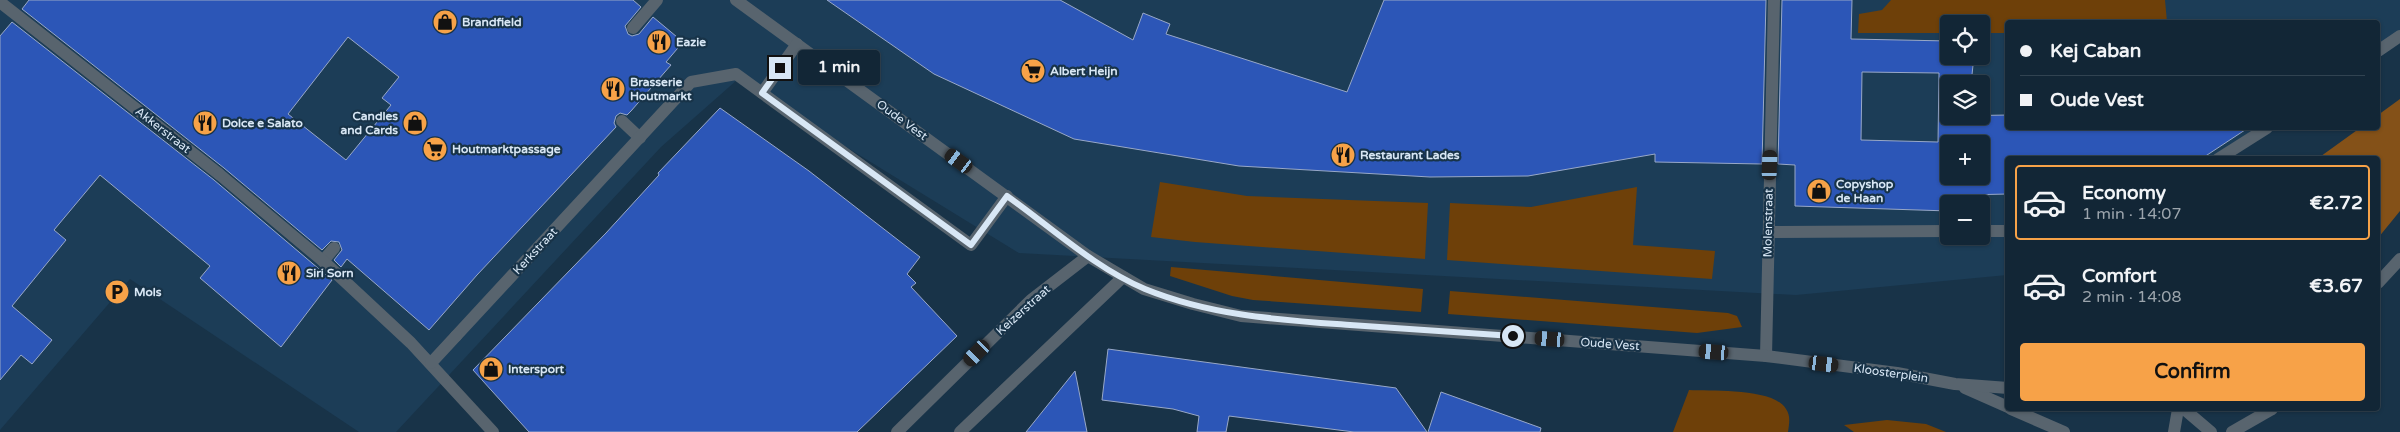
<!DOCTYPE html>
<meta charset="utf-8">
<style>
body{margin:0;font-family:"Varela Round",sans-serif;background:#1f3242;color:#f1f3f6;height:100vh;display:flex;flex-direction:column;font-size:19px;white-space:nowrap}
*{box-sizing:border-box;margin:0}
p{font-size:16px;color:#9ca5ad}
.icon{flex:none;width:28px;height:28px;fill:none;stroke:currentColor;stroke-width:2;stroke-linecap:round;stroke-linejoin:round}
.map{position:relative;flex:1;overflow:hidden}
.sheet{position:absolute;left:2005px;top:156px;width:375px;height:255px;display:flex;flex-direction:column;background:#122636;border-radius:5px;box-shadow:0 1px 4px #0004,0 0 0 1px #314351}
.sheet>*{flex:none}
.guide{position:absolute;left:2005px;top:20px;width:375px;height:110px;border-radius:5px;box-shadow:0 1px 4px #0004,0 0 0 1px #314351;display:grid;align-content:center;height:110px;padding:0 15px;background:#122636}
.buttons{position:absolute;left:1940px;top:15px;display:grid;gap:10px}
.buttons a{display:grid;place-items:center;width:50px;height:50px;border-radius:5px;background:#122636;box-shadow:0 1px 4px #0004,0 0 0 1px #314351;font-size:25px}
.end{position:absolute;width:22px;height:22px;margin:-11px;border:6px solid #d8e7f5;background:#111;box-shadow:0 0 0 2px #111}
.from{border-radius:50%}
.bubble{position:absolute;height:35px;border-radius:5px;background:#122636;box-shadow:0 1px 4px #0004,0 0 0 1px #314351;font-size:16px;font-weight:700;line-height:35px;text-align:center}
.car{position:absolute;width:15px;height:30px;margin:-15px -8px;border-radius:6px;box-shadow:0 0 4px 1px #0007;background:linear-gradient(#222 24%,#8ab4d8 0 40%,#222 0 76%,#8ab4d8 0 86%,#222 0)}
.guide b{display:flex;align-items:center;gap:18px;height:48px;font-size:19px}
.guide b+b{border-top:1px solid #314351}
.guide i{width:12px;height:12px;background:#f1f3f6}
ul{padding:9px 0 0;list-style:none}
li{display:flex;align-items:center;gap:15px;height:75px;margin:0 10px 8px;padding:0 5px;border:2px solid transparent;border-radius:5px}
li div{flex:1}
li b{display:block;font-size:19px}
li em{font-style:normal;font-weight:700}
li.current{border-color:#f7a248}
li>.icon{width:45px;height:45px;stroke-width:1.5}
.cta{display:flex;gap:10px;margin-top:auto;padding:10px 15px}
.cta a{flex:1;height:58px;border-radius:5px;background:#f7a248;color:#111;font-size:20px;font-weight:700;line-height:58px;text-align:center}
.map>svg:first-child{display:block}
</style>
<div class="map">
<svg width="2400" height="432" viewBox="0 0 2400 432">
<rect width="100%" height="100%" fill="#183348"/>
<path fill="#1c3d57" fill-rule="evenodd" d="M0,0H2400V41L2378,56V22H2008V128H2274L2228,159H2008L2007,275L1796,295L1019,253L737,80L661,147L396,432H359L130,279L0,430ZM1949,24H1981V56H1949ZM1949,84H1981V116H1949ZM1949,144H1981V176H1949ZM1949,204H1981V236H1949Z"/>
<g fill="#6e4009">
<polygon points="1891,0 2165,0 2167,22 2008,22 2007,33 1981,33 1981,24 1949,24 1949,33 1858,33 1859,14 1882,10"/>
<polygon points="1160,182 1247,196 1428,203 1425,259 1195,242 1151,237"/>
<polygon points="1637,187 1633,245 1715,251 1712,279 1447,260 1450,203 1531,207"/>
<polygon points="1171,267 1423,289 1421,312 1253,300 1232,296 1170,276"/>
<polygon points="1450,291 1728,313 1737,316 1742,327 1697,333 1448,314"/>
<path d="M1689,390C1712,391 1774,388 1786,409C1791,416 1789,424 1788,432H1673Z"/>
<polygon points="1887,420 1926,424 1946,432 1854,432 1844,425"/>
</g>
<polygon fill="#845118" points="2400,99 2400,211 2378,238 2378,159 2317,159 2360,128 2378,128 2378,115"/>
<g fill="#2c56b7" stroke="#98a8c8" fill-rule="evenodd">
<path d="M29,0H633L641,7L625,26L628,34L632,36L639,34L653,17L683,42L666,62L671,65L631,111L627,115L620,113L616,116L614,123L616,127L477,275L429,330L347,259L341,267L334,260L342,250L339,242L331,241L322,250L224,168L22,9ZM348,37L399,77L382,98L391,105L346,160L288,114Z"/>
<polygon points="827,0 1060,0 1133,40 1143,13 1170,24 1166,34 1347,92 1384,0 1766,0 1762,164 1655,162 1655,154 1528,176 1430,177 1239,166 1074,139 934,74"/>
<path d="M1782,0H1852L1851,39L1949,41V56H1974L1971,84H1949V116L2008,115V128H2248L2201,159H2008V194L1963,195L1962,204H1949V211L1795,206V165L1778,164ZM1862,72L1939,73L1938,142L1861,140ZM1949,144H1981V176H1949Z"/>
<polygon points="12,22 214,180 332,280 281,347 200,278 210,266 100,175 54,230 66,240 12,306 52,340 32,364 21,355 0,380 0,36"/>
<polygon points="720,108 809,171 920,257 907,274 916,283 911,287 957,336 857,432 529,432 473,370 606,233 659,175 658,173"/>
<polygon points="1108,349 1396,388 1427,432 1354,432 1229,416 1226,432 1197,432 1199,416 1173,409 1102,400"/>
<polygon points="1075,371 1087,432 1026,432"/>
<polygon points="1441,392 1541,428 1540,432 1428,432"/>
</g>
<g fill="none" stroke-linecap="round" stroke-linejoin="round">
<g stroke="#58646e" stroke-width="12">
<polyline points="0,2 219,174"/>
<polyline points="633,28 657,0"/>
<polyline points="2378,51 2400,36"/>
<polyline points="622,121 640,138"/>
<polyline points="2218,159 2267,128"/>
<polyline points="1981,231 2008,231"/>
<polyline points="1769,232 1949,231"/>
<polyline points="323,261 334,248"/>
<polyline points="456,336 691,82 736,74 762,93"/>
</g>
<g stroke="#58646e" stroke-width="12">
<polyline points="736,0 1088,256"/>
<polyline points="797,44 762,93 971,245 1007,196"/>
<polyline points="219,174 323,261 411,343 493,432"/>
<polyline points="1766,356 1774,0"/>
<polyline points="431,363 456,336"/>
</g>
<g stroke="#58646e" stroke-width="12">
<polyline points="2378,283 2400,259"/>
<polyline points="1965,388 2008,407"/>
<polyline points="2011,409 2064,432"/>
<polyline points="2184,409 2211,432"/>
<polyline points="897,432 1031,300 1088,256 1144,289 1193,304 1241,316 1766,356 1897,373 1955,384 2008,388"/>
<polyline points="960,432 1123,277"/>
<polyline points="2174,432 2178,409"/>
<polyline points="2232,432 2272,409"/>
</g>
</g>
<g fill="none" stroke-linecap="round" stroke-linejoin="round">
<path stroke="#d8e7f5" stroke-width="6" d="M780,68L762,93L971,245L1007,196C1051,227 1095,268 1145,289C1211,316 1281,320 1350,325C1404,329 1459,332 1513,336"/>
</g>
<defs>
<symbol id="shop-disc" viewBox="-11 -11 22 22"><circle r="9.5" fill="#f7a248" stroke="#183348"/><path d="M-5-2.5h2.3a2.7 3.5 0 0 1 5.4 0H5L5.5 6h-11ZM-1.5-2.5h3a1.5 2.3 0 0 0-3 0Z" fill="#111"/></symbol>
<symbol id="restaurant-disc" viewBox="-11 -11 22 22"><circle r="9.5" fill="#f7a248" stroke="#183348"/><path d="M-5-6h1v4h1v-4h1v4h1v-4h1v5L-1.5 .5V6h-2V.5L-5-1ZM5-6V6H3V1.5H1.5Q1.5-4 5-6Z" fill="#111"/></symbol>
<symbol id="supermarket-disc" viewBox="-11 -11 22 22"><circle r="9.5" fill="#f7a248" stroke="#183348"/><path d="M-6-5.5h2.5l.6 2H6L4.5 2H-2.5L-4.4-4H-6ZM-1.5 3.2a1.3 1.3 0 1 0 .1 0ZM3 3.2a1.3 1.3 0 1 0 .1 0Z" fill="#111"/></symbol>
<symbol id="parking-disc" viewBox="-11 -11 22 22"><circle r="9.5" fill="#f7a248" stroke="#183348"/><path d="M-3.5-5.5H1a3.5 3.5 0 0 1 0 7H-1V5.5H-3.5ZM-1-3.4V-.6H.8a1.4 1.4 0 0 0 0-2.8Z" fill="#111"/></symbol>
</defs>
<g fill-rule="evenodd">
<use href="#shop-disc" x="431" y="8" width="28" height="28"/>
<use href="#restaurant-disc" x="645" y="28" width="28" height="28"/>
<use href="#supermarket-disc" x="1019" y="57" width="28" height="28"/>
<use href="#restaurant-disc" x="599" y="75" width="28" height="28"/>
<use href="#restaurant-disc" x="191" y="109" width="28" height="28"/>
<use href="#shop-disc" x="401" y="109" width="28" height="28"/>
<use href="#supermarket-disc" x="421" y="135" width="28" height="28"/>
<use href="#restaurant-disc" x="1329" y="141" width="28" height="28"/>
<use href="#shop-disc" x="1805" y="177" width="28" height="28"/>
<use href="#restaurant-disc" x="275" y="259" width="28" height="28"/>
<use href="#parking-disc" x="103" y="278" width="28" height="28"/>
<use href="#shop-disc" x="477" y="355" width="28" height="28"/>
</g>
<g text-anchor="middle" dominant-baseline="central" stroke-width="4.5" stroke-linejoin="round" paint-order="stroke">
<g font-size="12" font-weight="bold" fill="#d8e7f5" stroke="#183348" text-anchor="start">
<text x="462" y="22">Brandfield</text>
<text x="676" y="42">Eazie</text>
<text x="1050" y="71">Albert Heijn</text>
<text x="630" y="82">Brasserie<tspan x="630" dy="14">Houtmarkt</tspan></text>
<text x="398" y="116" text-anchor="end">Candles<tspan x="398" dy="14">and Cards</tspan></text>
<text x="222" y="123">Dolce e Salato</text>
<text x="452" y="149">Houtmarktpassage</text>
<text x="1360" y="155">Restaurant Lades</text>
<text x="1836" y="184">Copyshop<tspan x="1836" dy="14">de Haan</tspan></text>
<text x="306" y="273">Siri Sorn</text>
<text x="134" y="292">Mols</text>
<text x="508" y="369">Intersport</text>
</g>
<g font-size="12" fill="#d8e7f5" stroke="#183348">
<text transform="translate(902 120) rotate(36)">Oude Vest</text>
<text transform="translate(163 130) rotate(38)">Akkerstraat</text>
<text transform="translate(1768 223) rotate(-89)">Molenstraat</text>
<text transform="translate(535 251) rotate(-47)">Kerkstraat</text>
<text transform="translate(1023 310) rotate(-42)">Keizerstraat</text>
<text transform="translate(1610 344) rotate(4)">Oude Vest</text>
<text transform="translate(1891 373) rotate(8)">Kloosterplein</text>
</g>
</g>
</svg>
<div class="buttons">
<a><svg class="icon" aria-label="locate" viewBox="0 0 24 24"><circle cx="12" cy="12" r="6"/><path d="M12 2v4M12 18v4M2 12h4M18 12h4"/></svg></a>
<a><svg class="icon" aria-label="layers" viewBox="0 0 24 24"><path d="M12 4l9 5-9 5-9-5zM3 14l9 5 9-5"/></svg></a>
<a>+</a>
<a>−</a>
</div>
<i class="end from" style="left:1513px;top:336px"></i>
<i class="end" style="left:780px;top:68px"></i>
<div class="bubble" style="left:798px;top:50px;width:82px">1 min</div>
<i class="car" style="left:959px;top:161px;rotate:306deg"></i>
<i class="car" style="left:1770px;top:165px;rotate:2deg"></i>
<i class="car" style="left:1550px;top:339px;rotate:274deg"></i>
<i class="car" style="left:1714px;top:352px;rotate:275deg"></i>
<i class="car" style="left:977px;top:353px;rotate:225deg"></i>
<i class="car" style="left:1824px;top:364px;rotate:97deg"></i>
<div class="guide">
<b><i class="from"></i>Kej Caban</b>
<b><i></i>Oude Vest</b>
</div>
<section class="sheet">
<ul>
<li class="current"><svg class="icon" aria-label="car" viewBox="0 0 24 24"><path d="M5 17H2v-5l4-1 3-4h7l3 4 3 1v5h-3M9 17h6M6 11h13"/><circle cx="7" cy="17" r="2"/><circle cx="17" cy="17" r="2"/></svg><div><b>Economy</b><p>1 min · 14:07</p></div><em>€2.72</em></li>
<li><svg class="icon" aria-label="car" viewBox="0 0 24 24"><path d="M5 17H2v-5l4-1 3-4h7l3 4 3 1v5h-3M9 17h6M6 11h13"/><circle cx="7" cy="17" r="2"/><circle cx="17" cy="17" r="2"/></svg><div><b>Comfort</b><p>2 min · 14:08</p></div><em>€3.67</em></li>
</ul>
<div class="cta"><a>Confirm</a></div>
</section>
</div>
